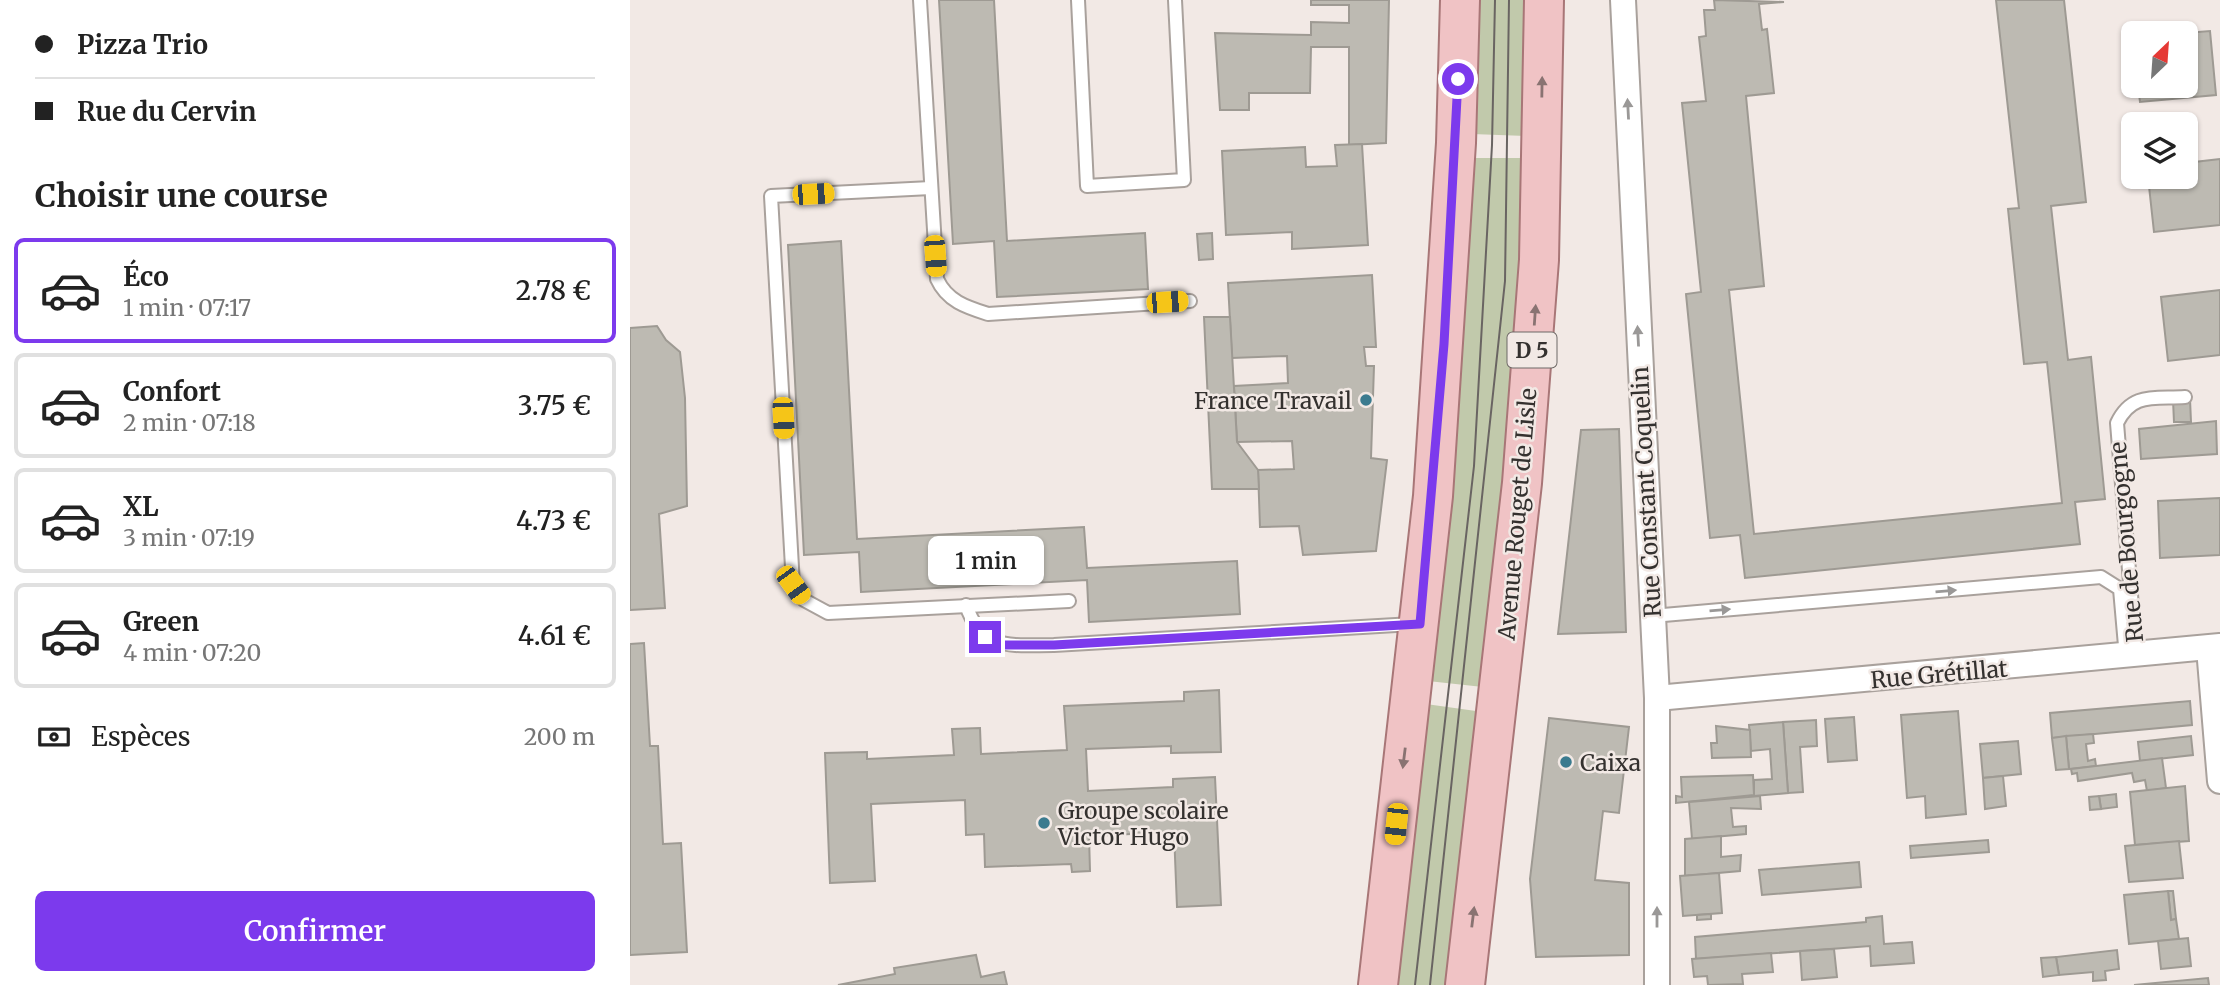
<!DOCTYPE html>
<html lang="fr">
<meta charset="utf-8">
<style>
body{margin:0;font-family:Merriweather,serif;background:#f6f6f6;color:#222;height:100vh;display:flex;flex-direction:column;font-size:26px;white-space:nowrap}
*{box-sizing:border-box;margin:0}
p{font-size:23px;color:#767676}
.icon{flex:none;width:38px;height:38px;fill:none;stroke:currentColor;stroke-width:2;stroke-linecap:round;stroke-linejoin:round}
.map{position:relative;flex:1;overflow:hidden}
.panel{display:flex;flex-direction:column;background:#fff;width:630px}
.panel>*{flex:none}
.hud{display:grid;align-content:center;height:154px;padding:0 35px;background:#fff}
.needle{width:46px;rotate:25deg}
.tools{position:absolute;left:1491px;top:21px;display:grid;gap:14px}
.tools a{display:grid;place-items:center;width:77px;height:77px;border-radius:10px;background:#fff;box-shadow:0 2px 5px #0004;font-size:35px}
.end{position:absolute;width:32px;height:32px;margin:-16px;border:9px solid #7c3aed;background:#fff;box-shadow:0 0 0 4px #fff}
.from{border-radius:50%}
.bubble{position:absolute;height:49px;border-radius:10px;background:#fff;box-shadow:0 2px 5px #0004;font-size:23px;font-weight:600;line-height:49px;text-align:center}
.car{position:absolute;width:21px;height:42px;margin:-21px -10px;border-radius:9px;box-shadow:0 0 5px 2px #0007;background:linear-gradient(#f5c518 24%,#345 0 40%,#f5c518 0 76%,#345 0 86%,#f5c518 0)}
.hud b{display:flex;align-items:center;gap:24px;height:66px;font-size:26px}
.hud b+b{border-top:2px solid #e0e0e0}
.hud i{width:18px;height:18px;background:#222}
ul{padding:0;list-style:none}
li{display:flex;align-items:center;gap:21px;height:105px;margin:0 14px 10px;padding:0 21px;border:4px solid #e0e0e0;border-radius:10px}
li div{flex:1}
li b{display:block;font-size:26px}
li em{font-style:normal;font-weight:600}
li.current{border-color:#7c3aed}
li>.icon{width:63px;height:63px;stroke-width:1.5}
h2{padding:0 35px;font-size:32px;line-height:84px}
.pay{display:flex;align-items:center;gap:18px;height:77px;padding:0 35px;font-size:26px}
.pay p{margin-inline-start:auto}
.cta{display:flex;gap:14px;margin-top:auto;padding:14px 35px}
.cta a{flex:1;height:80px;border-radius:10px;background:#7c3aed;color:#fff;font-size:28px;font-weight:600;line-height:80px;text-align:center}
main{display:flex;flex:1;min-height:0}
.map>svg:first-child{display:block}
</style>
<main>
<section class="panel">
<div class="hud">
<b><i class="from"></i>Pizza Trio</b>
<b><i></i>Rue du Cervin</b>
</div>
<h2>Choisir une course</h2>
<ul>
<li class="current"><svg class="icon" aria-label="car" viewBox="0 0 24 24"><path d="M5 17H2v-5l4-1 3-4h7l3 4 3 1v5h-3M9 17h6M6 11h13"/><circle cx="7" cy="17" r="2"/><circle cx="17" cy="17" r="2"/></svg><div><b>Éco</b><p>1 min · 07:17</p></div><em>2.78 €</em></li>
<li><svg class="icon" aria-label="car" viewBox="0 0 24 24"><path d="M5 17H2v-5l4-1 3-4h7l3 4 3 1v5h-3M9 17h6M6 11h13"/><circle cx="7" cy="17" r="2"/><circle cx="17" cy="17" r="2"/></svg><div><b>Confort</b><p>2 min · 07:18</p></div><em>3.75 €</em></li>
<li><svg class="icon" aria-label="car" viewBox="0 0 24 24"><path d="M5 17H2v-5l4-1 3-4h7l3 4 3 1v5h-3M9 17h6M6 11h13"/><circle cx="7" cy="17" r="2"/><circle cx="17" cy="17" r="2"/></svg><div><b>XL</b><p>3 min · 07:19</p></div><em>4.73 €</em></li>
<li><svg class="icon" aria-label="car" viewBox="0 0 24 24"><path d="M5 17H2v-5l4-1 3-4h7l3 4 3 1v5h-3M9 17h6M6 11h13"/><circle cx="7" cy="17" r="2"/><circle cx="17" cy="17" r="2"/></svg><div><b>Green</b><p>4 min · 07:20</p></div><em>4.61 €</em></li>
</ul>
<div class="pay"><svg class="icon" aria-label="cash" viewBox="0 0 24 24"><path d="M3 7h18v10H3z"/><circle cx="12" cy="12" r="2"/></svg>Espèces<p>200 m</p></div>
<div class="cta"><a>Confirmer</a></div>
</section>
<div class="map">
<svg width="1590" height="985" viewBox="0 0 1590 985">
<rect width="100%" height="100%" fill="#f2e9e5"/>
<g fill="#c1c9ab">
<polygon points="844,0 901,0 899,136 842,134"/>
<polygon points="844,158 898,158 876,505 853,687 798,681"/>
<polygon points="796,704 853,712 821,985 763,985"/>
</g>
<g fill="#bdbab2" stroke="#9e9a93" stroke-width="2">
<polygon points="309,0 364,0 377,241 515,233 518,289 367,297 364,241 323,244"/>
<polygon points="681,0 759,0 756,143 719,145 719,47 681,47 680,93 619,93 619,110 590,110 585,33 681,35 681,22 719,23 719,5 681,5"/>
<polygon points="1084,0 1154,2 1129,4 1132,30 1137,29 1144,93 1116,96 1134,286 1099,290 1124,534 1432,503 1417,362 1394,364 1378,209 1389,208 1366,0 1434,0 1456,202 1421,206 1438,360 1461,357 1475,499 1445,502 1450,544 1115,578 1110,535 1080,538 1056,294 1071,292 1052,103 1076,101 1069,37 1076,36 1074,10 1085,10"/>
<polygon points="1580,31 1586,95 1510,102 1508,86 1556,86 1556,33"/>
<polygon points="732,144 738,245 662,249 662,232 596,235 592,151 675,147 676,167 707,166 705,145"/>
<polygon points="1590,159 1590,225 1524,232 1518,177 1556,177 1556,163"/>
<polygon points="582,233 583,259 569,260 567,234"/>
<polygon points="211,241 227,539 454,527 457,568 607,561 610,614 459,622 457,580 231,592 229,552 174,555 158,245"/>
<polygon points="742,275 746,347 734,347 736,366 744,366 741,458 757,460 746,551 673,555 669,526 630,527 628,470 664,469 662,441 607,442 604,386 658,383 657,356 602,358 598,283"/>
<polygon points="1590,290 1590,355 1538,361 1531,297"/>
<polygon points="574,317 600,317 607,442 628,470 629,489 582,489"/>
<polygon points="27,326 36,340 50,352 55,398 57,506 29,514 35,608 0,610 0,328"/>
<polygon points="1560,399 1561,422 1544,422 1543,400"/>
<polygon points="1586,421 1587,454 1511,459 1509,429"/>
<polygon points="989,429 996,632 928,634 951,430"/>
<polygon points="1590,498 1590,555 1530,558 1528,501"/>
<polygon points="14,643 20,746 28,746 33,844 51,843 57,952 0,955 0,644"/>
<polygon points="589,690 591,752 541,753 541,746 456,749 458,791 543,787 543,779 585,777 591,905 547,907 544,832 459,836 460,871 442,872 441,864 355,867 354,834 336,835 335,800 241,804 245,881 200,883 195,753 237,752 237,759 324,755 322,729 350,728 351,754 437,750 434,706 554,701 554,692"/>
<polygon points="1560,701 1562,725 1422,738 1420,713"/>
<polygon points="1328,711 1336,814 1296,818 1295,796 1277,798 1271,715"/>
<polygon points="1224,717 1227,760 1198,762 1195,719"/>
<polygon points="919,718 999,727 989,813 973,811 965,880 999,883 999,955 906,957 900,879"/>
<polygon points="1186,720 1187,746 1170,747 1173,792 1158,793 1153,722"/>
<polygon points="1153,722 1158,793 1124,796 1124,780 1142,779 1140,749 1121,751 1119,725"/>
<polygon points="1086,726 1120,730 1121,757 1082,758 1081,743 1087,743"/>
<polygon points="1463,734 1464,743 1456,744 1458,761 1465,759 1466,766 1439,769 1436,736"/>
<polygon points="1436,736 1439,769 1426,770 1422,738"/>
<polygon points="1561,736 1563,755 1510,761 1508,742"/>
<polygon points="1388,741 1391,774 1353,778 1350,744"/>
<polygon points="1532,758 1536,788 1517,791 1515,780 1504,782 1502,773 1448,781 1447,773 1442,774 1441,769"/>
<polygon points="1123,775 1124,795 1046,803 1046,796 1052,797 1051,777"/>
<polygon points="1373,776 1376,806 1355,809 1353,778"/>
<polygon points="1555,786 1559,841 1505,845 1500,792"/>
<polygon points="1486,794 1487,807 1471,809 1469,796"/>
<polygon points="1130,796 1131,809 1101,808 1103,827 1116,826 1116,834 1062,839 1059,802"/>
<polygon points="1469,796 1471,809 1460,810 1459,797"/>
<polygon points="1091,836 1091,857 1111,855 1110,871 1055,876 1055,839"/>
<polygon points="1358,840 1359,852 1281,858 1280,846"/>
<polygon points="1549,841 1553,878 1499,882 1495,846"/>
<polygon points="1229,862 1231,887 1132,895 1129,870"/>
<polygon points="1089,873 1092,913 1053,916 1050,876"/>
<polygon points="1538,891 1543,891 1546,919 1541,920"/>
<polygon points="1538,891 1541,920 1546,919 1549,939 1499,944 1494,895"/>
<polygon points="1081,914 1081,919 1067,920 1067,915"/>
<polygon points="1252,916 1254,944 1282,942 1284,963 1241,966 1240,946 1066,959 1065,937 1236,922 1236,918"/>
<polygon points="1558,938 1561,966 1531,969 1528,941"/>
<polygon points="1204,949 1207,977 1172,980 1170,951"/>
<polygon points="1487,950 1489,969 1475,971 1476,980 1463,981 1463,972 1429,975 1426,957"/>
<polygon points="1141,953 1143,972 1112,974 1113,984 1078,985 1077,976 1064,977 1062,959"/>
<polygon points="346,955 351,977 374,972 377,985 208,985 265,974 264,968"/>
<polygon points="1426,957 1429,975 1413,977 1411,958"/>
<polygon points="1578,978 1579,985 1504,985"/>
</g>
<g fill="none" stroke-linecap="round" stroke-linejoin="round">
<defs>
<g id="service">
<path d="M290,0L307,279C317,301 336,307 358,314L560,301"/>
<polyline points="448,0 457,186 554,180 545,0"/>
<polyline points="301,188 141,196 163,585 174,600 198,613 439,601"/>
<path d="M336,605C352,652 382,645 424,645L783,624"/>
<polyline points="1022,616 1471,577 1490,589 1496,657"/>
<path d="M1506,656L1487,423C1502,392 1524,399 1555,397"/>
</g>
<g id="minor">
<polyline points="993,0 1027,698 1027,985"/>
<polyline points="1579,648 1590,781"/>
<polyline points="1027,698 1590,646"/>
</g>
<g id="primary">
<polyline points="748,985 803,496 826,143 830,0"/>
<polyline points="835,985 892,483 909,260 914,0"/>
</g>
</defs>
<use href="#service" stroke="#a9a19c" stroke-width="16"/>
<use href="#minor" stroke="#a9a19c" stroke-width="28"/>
<use href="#primary" stroke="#a87677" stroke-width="42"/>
<use href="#service" stroke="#fff" stroke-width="12"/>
<use href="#minor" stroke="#fff" stroke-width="24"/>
<use href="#primary" stroke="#f0c3c5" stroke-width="38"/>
<g stroke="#696462" stroke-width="2">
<polyline points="785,985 844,466 862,145 865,0"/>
<polyline points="800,985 875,281 879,0"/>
</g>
</g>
<defs><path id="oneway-solid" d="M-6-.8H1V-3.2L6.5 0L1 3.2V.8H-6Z" transform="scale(1.75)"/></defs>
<g fill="#897372">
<use href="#oneway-solid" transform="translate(912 87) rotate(-89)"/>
<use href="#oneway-solid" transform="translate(905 315) rotate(-86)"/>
<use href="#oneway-solid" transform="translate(774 758) rotate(97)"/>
<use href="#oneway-solid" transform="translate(843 917) rotate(-83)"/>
</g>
<g fill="#9a9897">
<use href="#oneway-solid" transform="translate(998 109) rotate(-93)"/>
<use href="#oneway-solid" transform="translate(1008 336) rotate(-93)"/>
<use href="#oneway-solid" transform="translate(1316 591) rotate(-5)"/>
<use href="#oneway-solid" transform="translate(1090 610) rotate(-5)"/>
<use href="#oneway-solid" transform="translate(1027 917) rotate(-90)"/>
</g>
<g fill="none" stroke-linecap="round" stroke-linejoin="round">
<polyline stroke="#7c3aed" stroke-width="9" points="355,637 369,645 424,645 790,624 814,344 828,79"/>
</g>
<g fill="#3b7b8f" stroke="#f2e9e5" stroke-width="2.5">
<circle cx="736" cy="400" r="7"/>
<circle cx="936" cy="762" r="7"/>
<circle cx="414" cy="823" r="7"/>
</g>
<g text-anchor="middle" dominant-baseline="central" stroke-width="5" stroke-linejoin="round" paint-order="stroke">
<rect fill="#f2e9e5" stroke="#6d6866" stroke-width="2" x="877.5" y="332.5" width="49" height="35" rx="5"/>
<g font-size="21" font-weight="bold" fill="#34312f">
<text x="902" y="350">D 5</text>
</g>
<g font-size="23" fill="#34312f" stroke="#f2e9e5" text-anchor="start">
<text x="722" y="400" text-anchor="end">France Travail</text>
<text x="950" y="762">Caixa</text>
<text x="428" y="810">Groupe scolaire<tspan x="428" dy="26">Victor Hugo</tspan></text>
</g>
<g font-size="23" fill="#34312f" stroke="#f2e9e5">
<text transform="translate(1016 492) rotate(-93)">Rue Constant Coquelin</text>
<text transform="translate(887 514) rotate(-85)">Avenue Rouget de Lisle</text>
<text transform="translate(1496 542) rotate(-95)">Rue de Bourgogne</text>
<text transform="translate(1309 674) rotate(-5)">Rue Grétillat</text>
</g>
</g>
</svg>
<div class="tools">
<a><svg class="needle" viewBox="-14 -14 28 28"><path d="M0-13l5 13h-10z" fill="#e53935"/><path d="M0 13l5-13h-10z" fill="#767676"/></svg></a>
<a><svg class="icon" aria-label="layers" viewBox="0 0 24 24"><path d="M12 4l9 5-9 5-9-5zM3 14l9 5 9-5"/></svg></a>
</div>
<i class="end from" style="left:828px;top:79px"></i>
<i class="end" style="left:355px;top:637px"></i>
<div class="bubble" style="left:298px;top:536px;width:116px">1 min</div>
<i class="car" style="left:183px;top:194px;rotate:87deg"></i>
<i class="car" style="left:305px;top:256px;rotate:176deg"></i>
<i class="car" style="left:537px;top:302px;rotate:86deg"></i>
<i class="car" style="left:153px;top:418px;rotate:177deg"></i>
<i class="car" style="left:163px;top:585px;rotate:144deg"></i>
<i class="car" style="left:766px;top:824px;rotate:186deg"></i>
</div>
</main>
